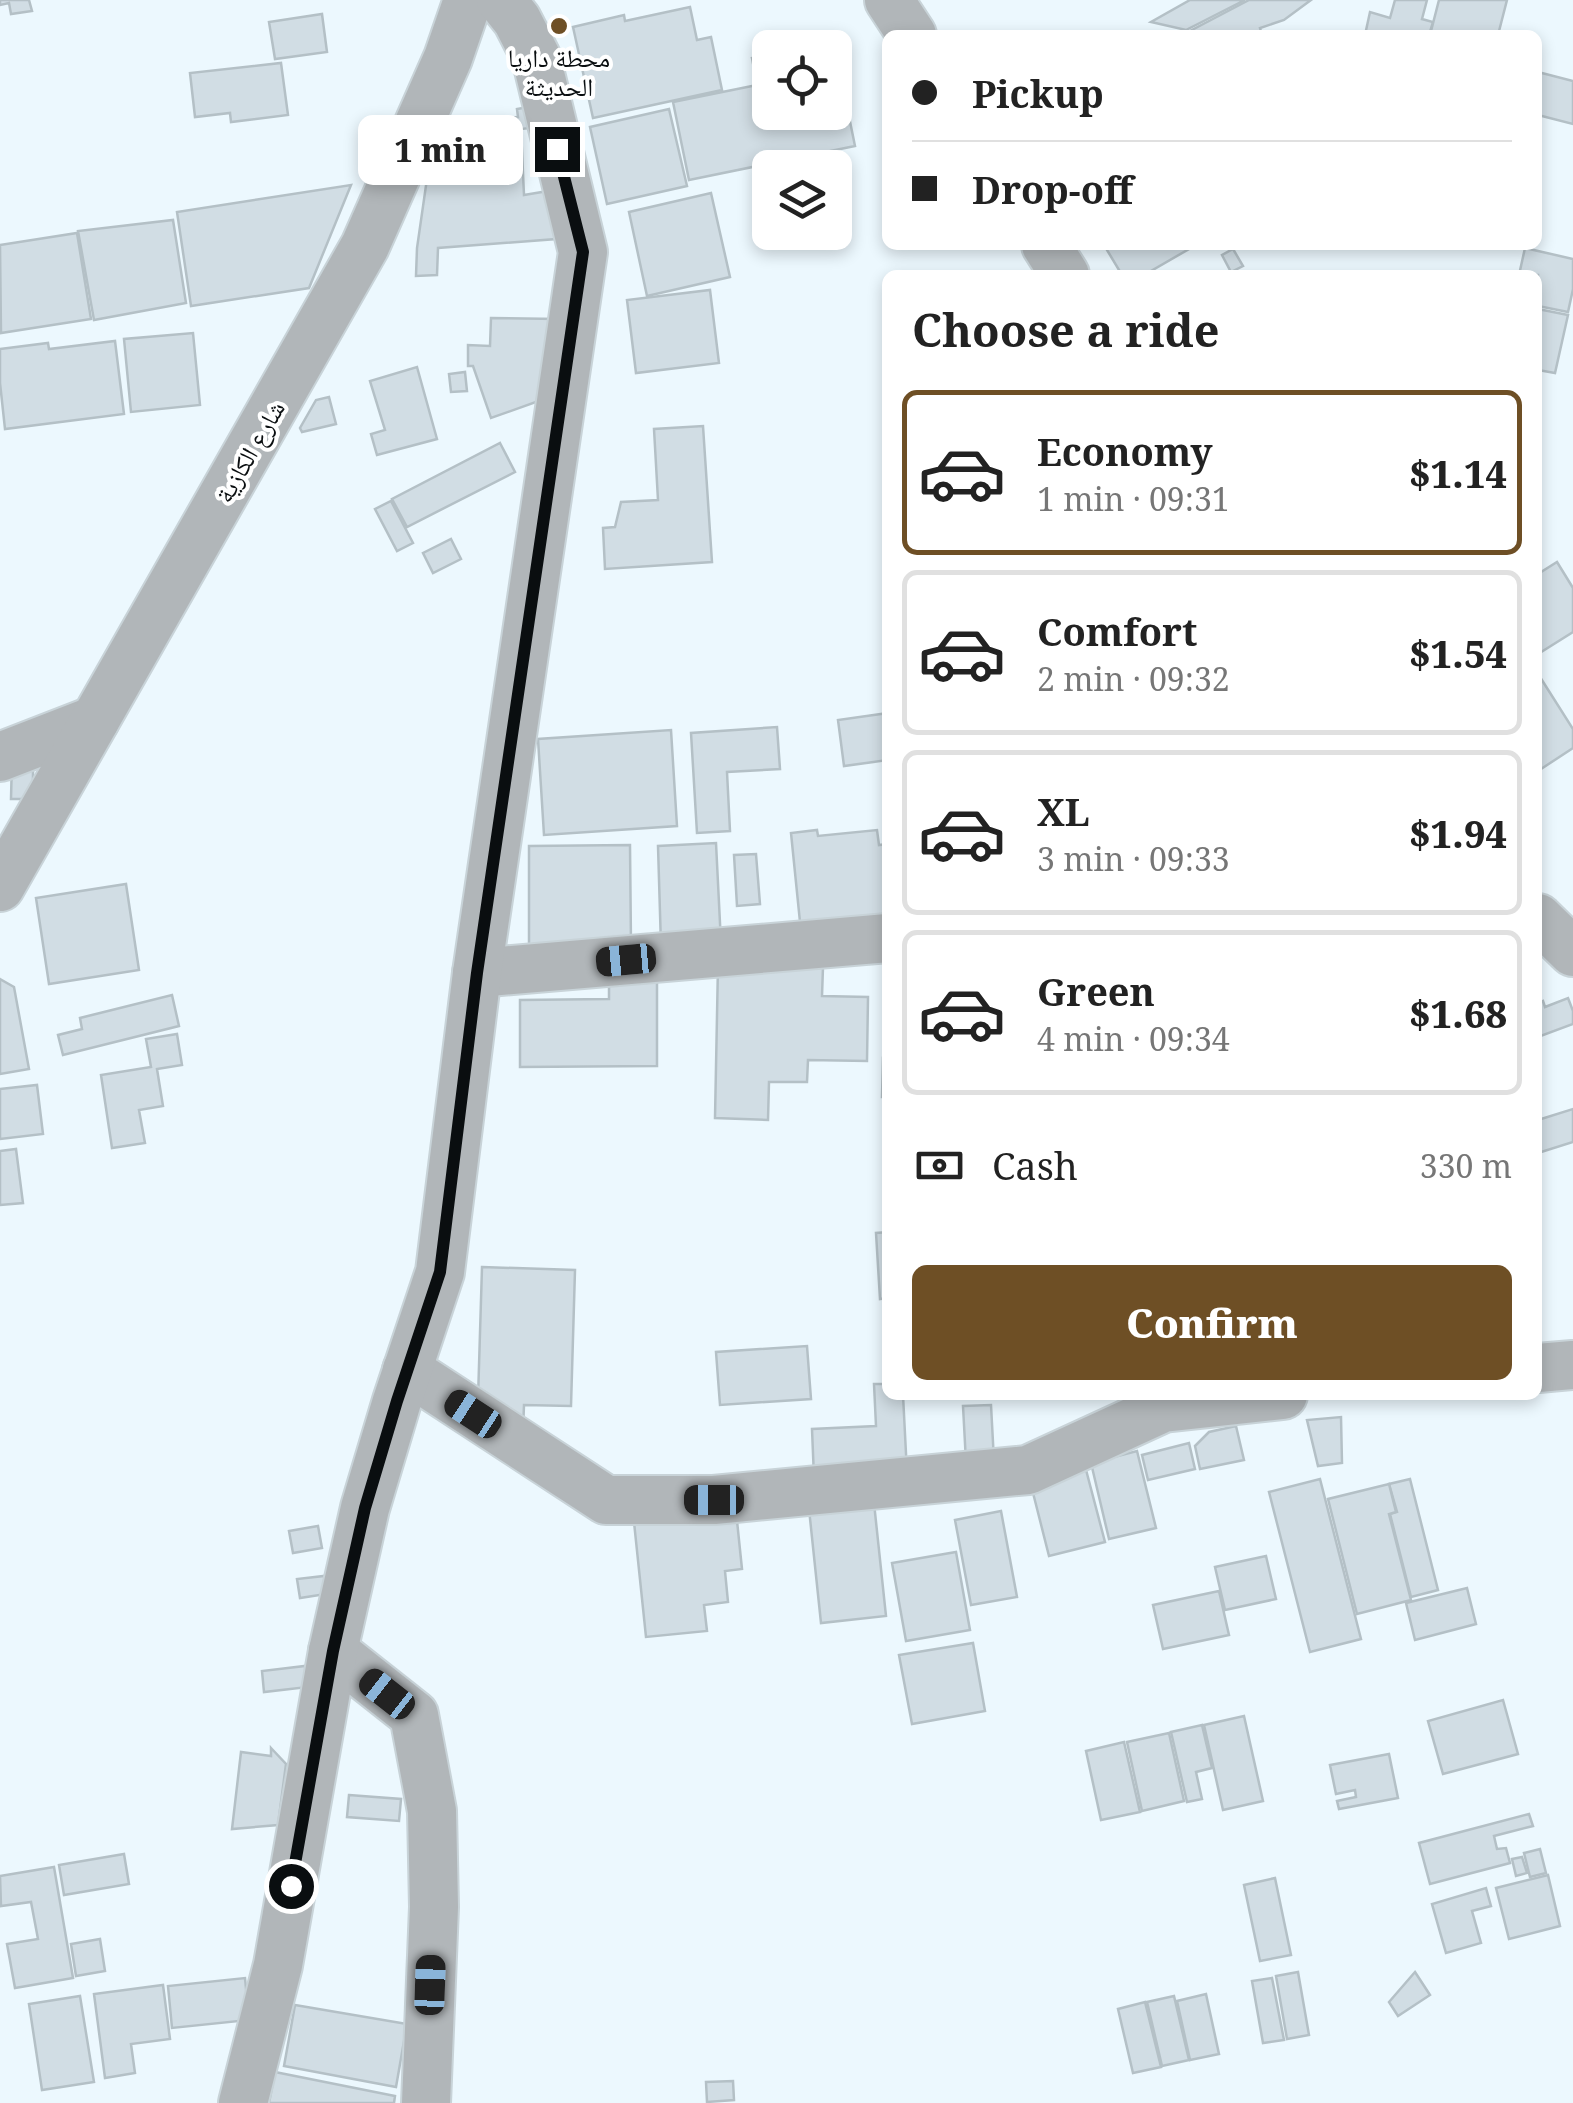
<!DOCTYPE html>
<meta charset="utf-8">
<style>
body{margin:0;font-family:"Noto Serif","Noto Naskh Arabic",serif;background:#f6f6f6;color:#222;height:100vh;display:flex;flex-direction:column;font-size:38px;white-space:nowrap}
*{box-sizing:border-box;margin:0}
p{font-size:32px;color:#767676}
.icon{flex:none;width:55px;height:55px;fill:none;stroke:currentColor;stroke-width:2;stroke-linecap:round;stroke-linejoin:round}
.map{position:relative;flex:1;overflow:hidden}
.details{position:absolute;left:882px;top:270px;width:660px;height:1130px;display:flex;flex-direction:column;background:#fff;border-radius:15px;box-shadow:0 5px 15px #0003}
.details>*{flex:none}
.guide{position:absolute;left:882px;top:30px;width:660px;height:220px;border-radius:15px;box-shadow:0 5px 15px #0003;display:grid;align-content:center;height:220px;padding:0 30px;background:#fff}
.controls{position:absolute;left:752px;top:30px;display:grid;gap:20px}
.controls a{display:grid;place-items:center;width:100px;height:100px;border-radius:15px;background:#fff;box-shadow:0 5px 15px #0003;font-size:50px}
.end{position:absolute;width:45px;height:45px;margin:-22px;border:12px solid #0a0e10;background:#fff;box-shadow:0 0 0 5px #fff}
.from{border-radius:50%}
.bubble{position:absolute;height:70px;border-radius:15px;background:#fff;box-shadow:0 5px 15px #0003;font-size:32px;font-weight:800;line-height:70px;text-align:center}
.car{position:absolute;width:30px;height:60px;margin:-30px -15px;border-radius:12px;box-shadow:0 0 8px 2px #0007;background:linear-gradient(#222 24%,#8ab4d8 0 40%,#222 0 76%,#8ab4d8 0 86%,#222 0)}
.guide b{display:flex;align-items:center;gap:35px;height:95px;font-size:38px}
.guide b+b{border-top:2px solid #e0e0e0}
.guide i{width:25px;height:25px;background:#222}
ul{padding:0;list-style:none}
li{display:flex;align-items:center;gap:30px;height:165px;margin:0 20px 15px;padding:0 10px;border:5px solid #e0e0e0;border-radius:15px}
li div{flex:1}
li b{display:block;font-size:38px}
li em{font-style:normal;font-weight:800}
li.active{border-color:#6e4f25}
li>.icon{width:90px;height:90px;stroke-width:1.5}
h2{padding:0 30px;font-size:45px;line-height:120px}
.pay{display:flex;align-items:center;gap:25px;height:110px;padding:0 30px;font-size:38px}
.pay p{margin-inline-start:auto}
.action{display:flex;gap:20px;margin-top:auto;padding:20px 30px}
.action a{flex:1;height:115px;border-radius:15px;background:#6e4f25;color:#fff;font-size:40px;font-weight:800;line-height:115px;text-align:center}
.map>svg:first-child{display:block}
</style>
<div class="map">
<svg width="1573" height="2103" viewBox="0 0 1573 2103">
<rect width="100%" height="100%" fill="#ecf8fe"/>
<g fill="#d1dde4" stroke="#b4c0c6" stroke-width="2.5">
<polygon points="0,0 29,0 32,11 11,14 9,3 0,5"/>
<polygon points="1190,0 1245,0 1186,30 1151,22"/>
<polygon points="1249,0 1311,0 1284,20 1260,28 1262,35 1208,35 1190,31"/>
<polygon points="1395,0 1427,0 1422,19 1433,22 1429,35 1365,35 1370,12 1390,18"/>
<polygon points="1439,0 1507,0 1498,35 1430,35"/>
<polygon points="690,7 697,40 711,37 722,90 593,118 573,27 624,15 625,21"/>
<polygon points="322,14 327,52 275,59 269,22"/>
<polygon points="835,48 855,146 689,180 673,102 757,85 752,58 770,55 770,112 835,112"/>
<polygon points="281,63 288,115 231,122 230,113 195,117 190,73"/>
<polygon points="1538,72 1573,81 1573,124 1538,115"/>
<polygon points="534,106 538,127 521,129 524,195 548,191 556,239 438,248 437,275 416,276 417,248 435,123 518,117 517,109"/>
<polygon points="669,109 687,186 607,204 590,127"/>
<polygon points="351,185 309,288 191,306 177,212"/>
<polygon points="711,193 730,277 647,296 629,212"/>
<polygon points="173,220 186,303 94,320 78,231"/>
<polygon points="77,233 91,319 1,333 0,245"/>
<polygon points="1104,245 1196,245 1144,275 1122,275"/>
<polygon points="1525,248 1573,259 1573,289 1568,312 1538,306 1538,275 1519,275"/>
<polygon points="1233,249 1243,266 1231,272 1222,255"/>
<polygon points="710,290 719,363 636,373 627,300"/>
<polygon points="1538,309 1568,315 1555,373 1538,370"/>
<polygon points="491,318 558,319 557,369 536,402 491,418 473,366 468,366 468,345 490,346"/>
<polygon points="193,333 200,405 131,412 124,339"/>
<polygon points="115,341 124,414 5,429 0,383 0,349 48,343 49,349"/>
<polygon points="417,367 437,439 377,455 371,434 385,430 370,381"/>
<polygon points="465,372 467,391 451,392 449,374"/>
<polygon points="329,397 336,424 302,432 300,428 316,400"/>
<polygon points="703,426 712,562 605,569 603,528 615,527 621,502 658,500 654,429"/>
<polygon points="500,443 515,472 407,527 392,499"/>
<polygon points="391,501 413,543 397,551 375,509"/>
<polygon points="451,539 461,559 433,573 423,553"/>
<polygon points="1557,562 1573,588 1573,632 1538,654 1538,574"/>
<polygon points="1540,677 1573,729 1573,748 1538,771 1538,679"/>
<polygon points="888,713 888,760 844,766 838,720"/>
<polygon points="777,727 780,769 727,772 730,831 697,833 691,733"/>
<polygon points="671,730 677,826 544,835 538,739"/>
<polygon points="12,759 33,760 33,799 11,799"/>
<polygon points="817,830 818,836 877,830 879,845 888,844 888,924 801,932 791,833"/>
<polygon points="716,843 721,943 661,946 658,846"/>
<polygon points="630,845 631,945 529,945 529,846"/>
<polygon points="756,854 760,904 737,906 734,855"/>
<polygon points="126,884 139,970 49,984 36,898"/>
<polygon points="718,965 823,967 822,996 868,997 867,1061 808,1060 807,1082 769,1082 768,1120 715,1118"/>
<polygon points="609,971 657,971 657,1066 520,1067 520,1000 609,999"/>
<polygon points="0,979 14,987 29,1069 0,1074"/>
<polygon points="172,995 179,1026 63,1055 58,1035 82,1029 80,1018"/>
<polygon points="1568,998 1573,1011 1573,1024 1538,1037 1538,1003 1543,1001 1545,1007"/>
<polygon points="177,1034 182,1065 157,1069 163,1106 139,1110 145,1143 112,1148 101,1075 151,1067 146,1039"/>
<polygon points="883,1058 888,1059 888,1097 882,1097"/>
<polygon points="37,1085 43,1134 0,1139 0,1089"/>
<polygon points="1573,1109 1573,1142 1538,1153 1538,1120"/>
<polygon points="16,1149 23,1203 0,1205 0,1151"/>
<polygon points="888,1232 888,1298 880,1299 876,1233"/>
<polygon points="482,1267 575,1270 571,1406 524,1405 523,1431 478,1399"/>
<polygon points="807,1346 811,1399 720,1405 716,1352"/>
<polygon points="874,1384 888,1384 888,1395 903,1395 907,1473 814,1478 812,1429 876,1426"/>
<polygon points="991,1405 994,1461 966,1462 963,1406"/>
<polygon points="1341,1417 1342,1463 1318,1466 1307,1420"/>
<polygon points="1236,1426 1244,1460 1200,1469 1195,1446 1209,1432"/>
<polygon points="1189,1443 1195,1469 1148,1480 1142,1455"/>
<polygon points="1137,1451 1156,1528 1109,1539 1091,1463"/>
<polygon points="1085,1466 1105,1542 1049,1556 1030,1481"/>
<polygon points="1320,1479 1361,1639 1310,1652 1269,1492"/>
<polygon points="1410,1479 1438,1590 1411,1597 1390,1514 1397,1512 1389,1484"/>
<polygon points="1389,1484 1396,1512 1389,1514 1411,1600 1357,1614 1328,1499"/>
<polygon points="874,1503 886,1616 821,1623 809,1509"/>
<polygon points="736,1511 742,1569 725,1571 728,1602 704,1605 707,1631 646,1637 634,1522"/>
<polygon points="1001,1511 1017,1597 971,1605 955,1520"/>
<polygon points="318,1526 322,1548 293,1553 289,1531"/>
<polygon points="956,1552 970,1630 906,1641 892,1563"/>
<polygon points="1266,1556 1276,1599 1225,1610 1215,1567"/>
<polygon points="324,1576 326,1594 300,1598 297,1579"/>
<polygon points="1467,1588 1476,1624 1415,1640 1406,1603"/>
<polygon points="1219,1591 1229,1635 1163,1649 1153,1605"/>
<polygon points="973,1643 985,1711 912,1724 899,1655"/>
<polygon points="305,1666 308,1687 264,1692 262,1671"/>
<polygon points="1503,1700 1518,1754 1443,1774 1428,1721"/>
<polygon points="1244,1716 1263,1801 1223,1810 1204,1725"/>
<polygon points="1202,1725 1212,1768 1196,1772 1202,1799 1187,1802 1171,1732"/>
<polygon points="1169,1733 1184,1801 1142,1811 1127,1742"/>
<polygon points="1124,1742 1140,1812 1101,1820 1086,1751"/>
<polygon points="271,1748 286,1764 278,1825 232,1829 241,1752 271,1756"/>
<polygon points="1389,1754 1398,1798 1339,1809 1337,1801 1356,1797 1355,1790 1336,1794 1330,1765"/>
<polygon points="349,1795 401,1799 399,1821 347,1817"/>
<polygon points="1529,1814 1533,1826 1494,1836 1497,1849 1506,1848 1510,1863 1430,1884 1419,1843"/>
<polygon points="1540,1849 1546,1873 1530,1877 1524,1853"/>
<polygon points="124,1854 129,1884 64,1895 59,1865"/>
<polygon points="1522,1857 1527,1873 1516,1876 1512,1859"/>
<polygon points="54,1867 73,1978 15,1988 7,1944 38,1939 31,1902 1,1906 0,1876"/>
<polygon points="1548,1875 1560,1926 1509,1939 1496,1888"/>
<polygon points="1275,1878 1291,1955 1260,1961 1244,1885"/>
<polygon points="1486,1888 1491,1906 1472,1911 1481,1943 1446,1953 1432,1904"/>
<polygon points="100,1939 105,1971 76,1976 71,1944"/>
<polygon points="1298,1972 1309,2035 1287,2039 1276,1976"/>
<polygon points="1415,1972 1430,1995 1398,2016 1389,2002"/>
<polygon points="245,1978 249,2020 172,2028 168,1986"/>
<polygon points="1272,1978 1284,2040 1263,2043 1252,1981"/>
<polygon points="163,1985 170,2039 131,2044 135,2073 105,2078 94,1994"/>
<polygon points="1206,1994 1219,2054 1190,2060 1177,2001"/>
<polygon points="80,1996 94,2082 42,2090 29,2004"/>
<polygon points="1174,1996 1189,2060 1162,2066 1147,2002"/>
<polygon points="1145,2002 1161,2067 1133,2073 1118,2009"/>
<polygon points="295,2005 407,2024 396,2087 284,2066"/>
<polygon points="275,2072 395,2096 394,2103 269,2103"/>
<polygon points="733,2081 734,2100 707,2102 706,2082"/>
</g>
<g fill="none" stroke-linecap="round" stroke-linejoin="round">
<defs>
<g id="minor">
<polyline points="889,0 912,35"/>
<polyline points="1046,245 1065,275"/>
<polyline points="0,757 95,720"/>
<polyline points="0,887 365,246 448,58 468,0"/>
<polyline points="1538,918 1573,952"/>
<polyline points="477,973 888,938"/>
<polyline points="1538,1368 1573,1365"/>
<polyline points="407,1370 606,1500 714,1500 1028,1470 1163,1408 1283,1395"/>
<polyline points="333,1651 414,1715 432,1811 434,1907 426,2103"/>
<polyline points="243,2103 278,1965 333,1651 365,1508 397,1401 440,1272 477,973 583,252 536,57 517,20 501,0"/>
</g>
</defs>
<use href="#minor" stroke="#c8d3d8" stroke-width="52"/>
<use href="#minor" stroke="#b1b6b9" stroke-width="48"/>
</g>
<g fill="none" stroke-linecap="round" stroke-linejoin="round">
<polyline stroke="#0a0e10" stroke-width="12" points="291,1886 333,1651 365,1508 397,1401 440,1272 477,973 583,252 557,149"/>
</g>
<circle fill="#6e4f25" stroke="#fff" stroke-width="4" cx="559" cy="26" r="10"/>
<g text-anchor="middle" dominant-baseline="central" stroke-width="8" stroke-linejoin="round" paint-order="stroke">
<g font-size="25" fill="#0a0e10" stroke="#fff">
<text x="559" y="57">محطة داريا<tspan x="559" dy="29">الحديثة</tspan></text>
</g>
<g font-size="25" fill="#0a0e10" stroke="#fff">
<text transform="translate(249 451) rotate(-60)">شارع الكازية</text>
</g>
</g>
</svg>
<div class="controls">
<a><svg class="icon" aria-label="locate" viewBox="0 0 24 24"><circle cx="12" cy="12" r="6"/><path d="M12 2v4M12 18v4M2 12h4M18 12h4"/></svg></a>
<a><svg class="icon" aria-label="layers" viewBox="0 0 24 24"><path d="M12 4l9 5-9 5-9-5zM3 14l9 5 9-5"/></svg></a>
</div>
<i class="end from" style="left:291px;top:1886px"></i>
<i class="end" style="left:557px;top:149px"></i>
<div class="bubble" style="left:358px;top:115px;width:165px">1 min</div>
<i class="car" style="left:626px;top:960px;rotate:265deg"></i>
<i class="car" style="left:473px;top:1414px;rotate:303deg"></i>
<i class="car" style="left:714px;top:1500px;rotate:270deg"></i>
<i class="car" style="left:387px;top:1694px;rotate:308deg"></i>
<i class="car" style="left:430px;top:1985px;rotate:2deg"></i>
<div class="guide">
<b><i class="from"></i>Pickup</b>
<b><i></i>Drop-off</b>
</div>
<section class="details">
<h2>Choose a ride</h2>
<ul>
<li class="active"><svg class="icon" aria-label="car" viewBox="0 0 24 24"><path d="M5 17H2v-5l4-1 3-4h7l3 4 3 1v5h-3M9 17h6M6 11h13"/><circle cx="7" cy="17" r="2"/><circle cx="17" cy="17" r="2"/></svg><div><b>Economy</b><p>1 min · 09:31</p></div><em>$1.14</em></li>
<li><svg class="icon" aria-label="car" viewBox="0 0 24 24"><path d="M5 17H2v-5l4-1 3-4h7l3 4 3 1v5h-3M9 17h6M6 11h13"/><circle cx="7" cy="17" r="2"/><circle cx="17" cy="17" r="2"/></svg><div><b>Comfort</b><p>2 min · 09:32</p></div><em>$1.54</em></li>
<li><svg class="icon" aria-label="car" viewBox="0 0 24 24"><path d="M5 17H2v-5l4-1 3-4h7l3 4 3 1v5h-3M9 17h6M6 11h13"/><circle cx="7" cy="17" r="2"/><circle cx="17" cy="17" r="2"/></svg><div><b>XL</b><p>3 min · 09:33</p></div><em>$1.94</em></li>
<li><svg class="icon" aria-label="car" viewBox="0 0 24 24"><path d="M5 17H2v-5l4-1 3-4h7l3 4 3 1v5h-3M9 17h6M6 11h13"/><circle cx="7" cy="17" r="2"/><circle cx="17" cy="17" r="2"/></svg><div><b>Green</b><p>4 min · 09:34</p></div><em>$1.68</em></li>
</ul>
<div class="pay"><svg class="icon" aria-label="cash" viewBox="0 0 24 24"><path d="M3 7h18v10H3z"/><circle cx="12" cy="12" r="2"/></svg>Cash<p>330 m</p></div>
<div class="action"><a>Confirm</a></div>
</section>
</div>
